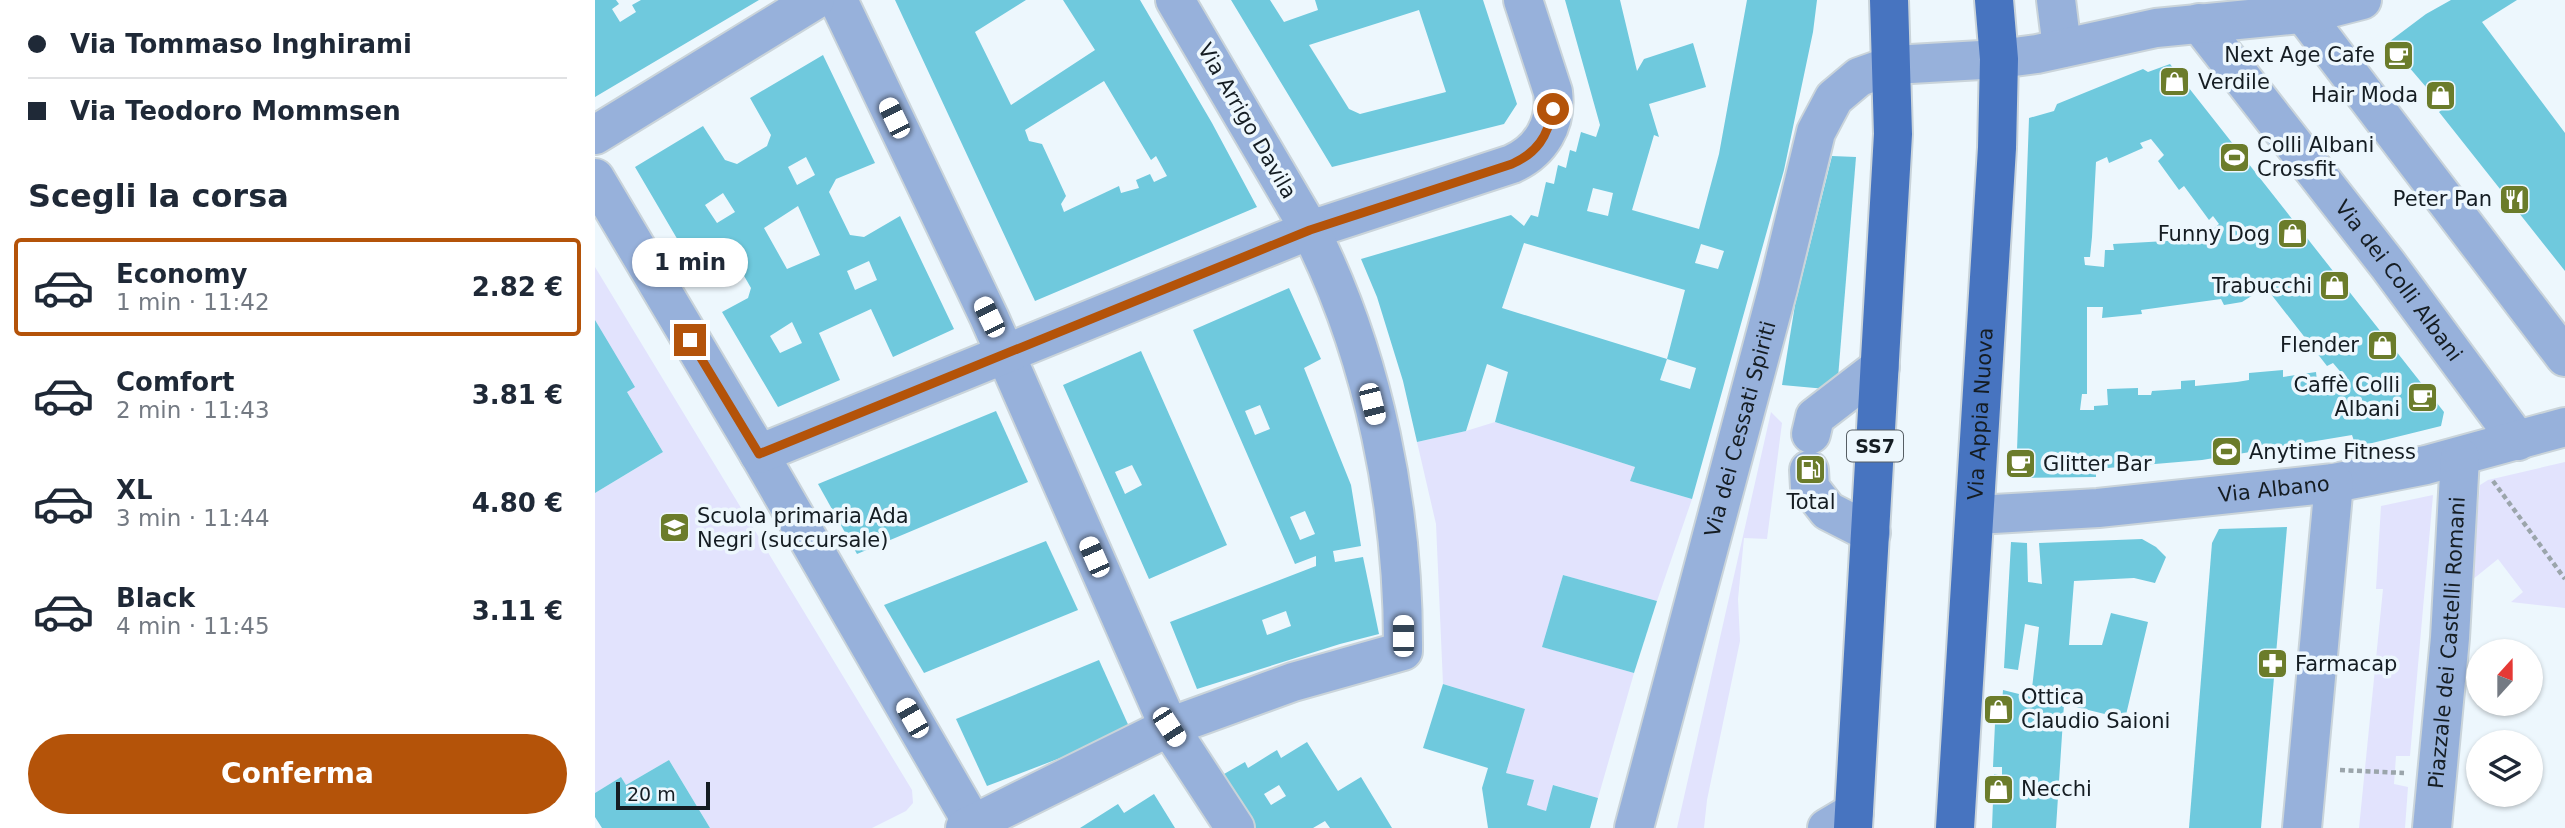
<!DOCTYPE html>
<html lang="it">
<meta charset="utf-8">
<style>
body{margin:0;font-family:"DejaVu Sans",sans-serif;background:#f6f6f7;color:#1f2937;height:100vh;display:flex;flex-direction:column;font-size:26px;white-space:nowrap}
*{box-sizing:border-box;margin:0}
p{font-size:23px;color:#747a83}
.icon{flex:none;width:38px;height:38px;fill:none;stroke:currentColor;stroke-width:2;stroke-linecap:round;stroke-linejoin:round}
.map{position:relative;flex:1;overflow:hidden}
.panel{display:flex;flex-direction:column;background:#fff;width:595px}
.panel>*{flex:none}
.guide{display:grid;align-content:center;height:154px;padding:0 28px;background:#fff}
.needle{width:46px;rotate:21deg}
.buttons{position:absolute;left:1871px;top:639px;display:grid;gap:14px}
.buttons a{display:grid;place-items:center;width:77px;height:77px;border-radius:50%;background:#fff;box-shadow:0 2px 5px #0004;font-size:35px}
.scale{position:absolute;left:21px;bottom:18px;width:94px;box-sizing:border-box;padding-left:7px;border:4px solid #151d23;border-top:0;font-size:19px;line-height:24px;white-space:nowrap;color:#151d23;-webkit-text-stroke:5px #edf7fd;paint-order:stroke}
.end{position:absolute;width:32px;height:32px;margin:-16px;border:9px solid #b45309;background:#fff;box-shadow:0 0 0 4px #fff}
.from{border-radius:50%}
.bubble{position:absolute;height:49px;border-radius:24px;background:#fff;box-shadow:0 2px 5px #0004;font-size:23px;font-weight:600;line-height:49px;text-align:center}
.car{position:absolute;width:21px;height:42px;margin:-21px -10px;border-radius:9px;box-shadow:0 0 5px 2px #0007;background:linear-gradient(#fff 24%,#345 0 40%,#fff 0 76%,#345 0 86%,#fff 0)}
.guide b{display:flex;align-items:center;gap:24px;height:66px;font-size:26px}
.guide b+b{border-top:2px solid #e0e1e3}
.guide i{width:18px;height:18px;background:#1f2937}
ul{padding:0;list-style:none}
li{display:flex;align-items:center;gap:21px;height:98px;margin:0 14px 10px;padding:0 14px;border:4px solid transparent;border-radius:7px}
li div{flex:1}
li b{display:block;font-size:26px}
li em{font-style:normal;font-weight:600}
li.active{border-color:#b45309}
li>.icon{width:63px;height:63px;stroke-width:1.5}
h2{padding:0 28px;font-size:32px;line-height:84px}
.cta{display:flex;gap:14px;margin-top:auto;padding:14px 28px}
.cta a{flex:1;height:80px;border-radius:42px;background:#b45309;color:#fff;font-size:28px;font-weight:600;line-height:80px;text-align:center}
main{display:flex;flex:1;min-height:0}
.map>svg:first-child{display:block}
</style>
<main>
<section class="panel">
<div class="guide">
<b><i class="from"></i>Via Tommaso Inghirami</b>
<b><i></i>Via Teodoro Mommsen</b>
</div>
<h2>Scegli la corsa</h2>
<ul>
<li class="active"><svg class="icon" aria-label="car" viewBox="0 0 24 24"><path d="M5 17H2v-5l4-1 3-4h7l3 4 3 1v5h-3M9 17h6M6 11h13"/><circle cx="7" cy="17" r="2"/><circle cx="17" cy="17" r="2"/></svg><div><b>Economy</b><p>1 min · 11:42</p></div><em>2.82 €</em></li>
<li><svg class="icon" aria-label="car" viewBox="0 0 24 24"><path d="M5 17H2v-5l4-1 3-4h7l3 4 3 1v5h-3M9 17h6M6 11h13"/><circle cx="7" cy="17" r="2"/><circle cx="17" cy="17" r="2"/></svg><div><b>Comfort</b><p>2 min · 11:43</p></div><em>3.81 €</em></li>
<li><svg class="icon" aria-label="car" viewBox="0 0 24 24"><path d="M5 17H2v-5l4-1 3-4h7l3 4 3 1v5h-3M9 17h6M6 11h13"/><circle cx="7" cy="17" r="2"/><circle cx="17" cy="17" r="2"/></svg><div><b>XL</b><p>3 min · 11:44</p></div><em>4.80 €</em></li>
<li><svg class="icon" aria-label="car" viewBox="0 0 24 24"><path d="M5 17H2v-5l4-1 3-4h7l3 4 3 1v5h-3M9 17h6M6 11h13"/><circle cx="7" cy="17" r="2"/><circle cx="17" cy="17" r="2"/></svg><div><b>Black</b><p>4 min · 11:45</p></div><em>3.11 €</em></li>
</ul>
<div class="cta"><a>Conferma</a></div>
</section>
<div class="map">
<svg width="1970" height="828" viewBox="0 0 1970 828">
<rect width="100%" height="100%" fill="#edf7fd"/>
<g fill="#e2e3fd">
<polygon points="0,267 317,790 318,803 311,811 277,828 115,828 74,760 31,785 26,777 0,793 0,493 68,452 32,392 0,320"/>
<polygon points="1176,412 1187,423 1172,539 1149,538 1143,599 1145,641 1112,800 1109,828 1082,828"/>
<polygon points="900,422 1040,467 1035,481 1097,499 1062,601 968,575 948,647 1039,673 1003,798 959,785 951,811 932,805 938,780 911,773 930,709 848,684 841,524 822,442 871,431"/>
<polygon points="1970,462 1970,608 1916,602 1928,592 1903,559 1877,580 1885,485 1893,480"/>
<polygon points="1838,495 1815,756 1801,756 1799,784 1813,787 1810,828 1764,828 1788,589 1781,589 1786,506"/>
</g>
<g fill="#6fc9dd" fill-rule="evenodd">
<polygon points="0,0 21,0 24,4 17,9 25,22 41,12 37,5 46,0 164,0 0,97"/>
<path d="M300,0H431L380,32L416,105L500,50L468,0H545L617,123L662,207L440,301ZM509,81L556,160L561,156L572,176L559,182L555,174L541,180L544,188L526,193L524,186L469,212L466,204L471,196L447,144L434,141L430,130Z"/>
<path d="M636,0H675L689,22L723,10L720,0H888L922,104L909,124L737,167ZM824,10L851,92L765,114L754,109L714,45Z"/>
<path d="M970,0H1025L1042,71L1049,59L1098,43L1111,87L1054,104L1064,137L1059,135L1037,210L1104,229L1124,154L1152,0H1222L1218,32L1189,170L1097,499L1035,481L1040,467L900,422L913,372L892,364L871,431L822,442L808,381L782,297L766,259L916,215L929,226L936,215L943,217L951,182L959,184L963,165L971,168L975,150L981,152L986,132L1001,137L1005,125ZM998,188L1018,193L1013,216L992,211ZM929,243L1090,290L1072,359L1101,368L1095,389L1065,380L1072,359L907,308ZM1106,244L1129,251L1123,269L1100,263Z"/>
<polygon points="1856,0 1922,0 1887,22 1970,133 1970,271 1844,112 1849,108 1813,66 1811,69 1791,44 1831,14"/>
<path d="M228,55L280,163L241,179L234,192L255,235L269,237L305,216L359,329L298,357L276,309L224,333L245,380L183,407L127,312L153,298L156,288L132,246L120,245L94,259L40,167L108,126L130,160L142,164L172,146L176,135L155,98ZM211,157L220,175L202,185L193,167ZM128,193L140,212L122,223L110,205ZM203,206L225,255L192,269L169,228ZM274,261L282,280L260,290L252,271ZM197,322L207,343L185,353L175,336Z"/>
<path d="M1575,64L1849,412L1846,426L1761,447L1757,435L1607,460L1501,469V477L1421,478L1434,118L1459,111L1462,104L1548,69L1553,72ZM1556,139L1569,155L1563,161L1584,190L1589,186L1614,220L1618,216L1624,224L1607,239L1518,244L1519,250H1510L1509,267L1490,265L1489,257H1495L1497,237L1501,162L1512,157L1514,163L1548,148L1545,143ZM1665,280L1732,366L1738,363L1749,376L1722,381L1721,372L1688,377V370L1654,373V380L1642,382L1600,386V380L1586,381V389L1557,391L1556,395H1543V388L1512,389L1513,405L1499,406V410H1485L1487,394H1492V307H1508L1507,318L1547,314L1546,310L1626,299L1629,305L1647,302L1666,290L1659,285Z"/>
<polygon points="1237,156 1261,157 1242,390 1187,385 1200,305"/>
<path d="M694,288L726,359L709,368L756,485L766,546L738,551L740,562L768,557L784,634L745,644L602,689L575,622L721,566V556L700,564L598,330ZM665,405L675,429L660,435L650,411ZM710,511L720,534L705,540L695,517ZM691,611L696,626L672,635L667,620Z"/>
<polygon points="0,320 40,387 32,392 68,452 0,493"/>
<path d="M546,351L632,545L554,579L468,385ZM537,465L547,485L530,494L520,472Z"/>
<polygon points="401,411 433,482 262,554 223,484"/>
<polygon points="1692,527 1666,828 1594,828 1617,543 1624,529"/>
<polygon points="1547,539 1561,547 1571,557 1560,583 1539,578 1479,581 1474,645 1507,645 1516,613 1553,622 1530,719 1469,704 1461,828 1397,828 1399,774 1407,776 1407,767 1398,767 1401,702 1407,703 1408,690 1436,697 1444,627 1430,624 1423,670 1409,668 1416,542 1432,543 1433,582 1447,584 1444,543"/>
<polygon points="451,541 483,610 329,673 289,605"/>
<polygon points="968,575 1062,601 1039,673 947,647"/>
<polygon points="504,660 536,731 392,786 361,719"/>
<polygon points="848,684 930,709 911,773 939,780 932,805 951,811 958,785 1003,798 995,828 893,828 887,788 893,768 828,748"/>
<path d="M712,742L743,791L766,777L797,828H735L730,821L718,828H653L622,778L650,762L653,768L682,750L686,758ZM684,785L691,796L676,805L669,794Z"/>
<polygon points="74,760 115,828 7,828 0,817 0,793 26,777 31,785"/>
<polygon points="559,794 580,828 485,828 523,804 529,813"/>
</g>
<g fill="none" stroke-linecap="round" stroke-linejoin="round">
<defs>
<g id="minor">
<polyline points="243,0 394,317 574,727 640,828"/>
<polyline points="1461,0 1467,48"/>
<polyline points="1698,0 1970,357"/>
<path id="s1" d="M1604,23L1793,265L1923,441"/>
<polyline points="0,135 220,0"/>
<polyline points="0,178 164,454 378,824"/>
<polyline points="1216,434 1220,417 1285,367"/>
<path d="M164,454L715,230L917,164C946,151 962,124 958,92L928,0"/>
<polyline points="1214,470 1215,488 1233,511 1276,533"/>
<path id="s2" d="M1381,515L1503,508L1739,483L1831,465L1970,427"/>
<path d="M370,828L574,727L698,682L808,651C809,509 779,357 715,230L580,0"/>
<path id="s3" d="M1039,828L1183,288L1221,132L1239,98L1264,77L1298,65L1404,59L1442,54L1561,28L1716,13L1767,0"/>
<polyline points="1232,828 1259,812"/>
<polyline points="1707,828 1739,483"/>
<path id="s4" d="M1837,828L1855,638L1865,457"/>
</g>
<g id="major">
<polyline points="1258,828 1298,134 1294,0"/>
<path id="s5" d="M1360,828L1402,148L1404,59L1399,0"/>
</g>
</defs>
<use href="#minor" stroke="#cad4da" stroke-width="42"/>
<use href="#major" stroke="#cad4da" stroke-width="42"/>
<g stroke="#9ba5ab" stroke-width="4.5" stroke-dasharray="5 3.5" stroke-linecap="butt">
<polyline points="1898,481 1970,579"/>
<polyline points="1745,770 1809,773"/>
</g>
<use href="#minor" stroke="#97b1db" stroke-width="38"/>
<use href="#major" stroke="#4774c0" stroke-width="38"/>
</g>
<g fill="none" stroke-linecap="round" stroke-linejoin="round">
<path stroke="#b45309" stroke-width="9" d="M95,340L164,454L715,230L917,164C942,153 953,136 958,109"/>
</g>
<defs>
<symbol id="cafe-square" viewBox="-11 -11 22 22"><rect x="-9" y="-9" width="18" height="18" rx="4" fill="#6b7c2b" stroke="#edf7fd"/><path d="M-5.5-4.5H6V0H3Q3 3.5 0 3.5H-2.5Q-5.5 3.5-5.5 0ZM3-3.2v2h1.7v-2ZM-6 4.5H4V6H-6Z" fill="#fff"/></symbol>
<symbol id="shop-square" viewBox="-11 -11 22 22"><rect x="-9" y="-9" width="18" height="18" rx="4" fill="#6b7c2b" stroke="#edf7fd"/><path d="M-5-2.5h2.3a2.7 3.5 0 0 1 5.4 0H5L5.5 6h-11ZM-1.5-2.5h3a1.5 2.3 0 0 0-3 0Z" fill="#fff"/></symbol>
<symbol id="stadium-square" viewBox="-11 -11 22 22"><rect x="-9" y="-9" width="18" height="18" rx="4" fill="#6b7c2b" stroke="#edf7fd"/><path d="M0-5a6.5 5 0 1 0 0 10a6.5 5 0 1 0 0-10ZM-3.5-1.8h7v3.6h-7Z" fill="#fff"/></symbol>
<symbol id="restaurant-square" viewBox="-11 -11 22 22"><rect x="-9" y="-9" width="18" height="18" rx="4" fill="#6b7c2b" stroke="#edf7fd"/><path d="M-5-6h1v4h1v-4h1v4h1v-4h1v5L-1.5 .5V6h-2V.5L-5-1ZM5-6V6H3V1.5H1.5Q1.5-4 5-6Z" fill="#fff"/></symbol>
<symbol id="fuel-square" viewBox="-11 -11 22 22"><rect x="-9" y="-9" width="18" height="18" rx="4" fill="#6b7c2b" stroke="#edf7fd"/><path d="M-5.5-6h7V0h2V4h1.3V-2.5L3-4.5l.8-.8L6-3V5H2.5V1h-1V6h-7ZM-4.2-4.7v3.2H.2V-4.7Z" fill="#fff"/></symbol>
<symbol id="school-square" viewBox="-11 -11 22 22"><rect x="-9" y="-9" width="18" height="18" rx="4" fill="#6b7c2b" stroke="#edf7fd"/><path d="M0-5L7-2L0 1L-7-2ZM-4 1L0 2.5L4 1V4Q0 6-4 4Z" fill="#fff"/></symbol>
<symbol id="pharmacy-square" viewBox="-11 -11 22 22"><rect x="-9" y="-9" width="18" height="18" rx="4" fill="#6b7c2b" stroke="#edf7fd"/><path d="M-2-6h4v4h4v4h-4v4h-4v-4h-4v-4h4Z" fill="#fff"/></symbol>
</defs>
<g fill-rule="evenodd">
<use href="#cafe-square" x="1786" y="38" width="35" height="35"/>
<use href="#shop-square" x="1562" y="64" width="35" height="35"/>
<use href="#shop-square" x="1828" y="78" width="35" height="35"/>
<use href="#stadium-square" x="1622" y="140" width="35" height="35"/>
<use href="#restaurant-square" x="1902" y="182" width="35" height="35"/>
<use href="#shop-square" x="1680" y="216" width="35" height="35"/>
<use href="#shop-square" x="1722" y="268" width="35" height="35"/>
<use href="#shop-square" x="1770" y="328" width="35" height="35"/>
<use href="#cafe-square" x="1810" y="380" width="35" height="35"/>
<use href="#stadium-square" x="1614" y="434" width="35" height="35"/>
<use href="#cafe-square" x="1408" y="446" width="35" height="35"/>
<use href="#fuel-square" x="1198" y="452" width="35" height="35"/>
<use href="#school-square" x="62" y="510" width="35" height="35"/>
<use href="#pharmacy-square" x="1660" y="646" width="35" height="35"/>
<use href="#shop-square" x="1386" y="692" width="35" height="35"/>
<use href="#shop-square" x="1386" y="772" width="35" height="35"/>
</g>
<g text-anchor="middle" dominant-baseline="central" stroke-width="7" stroke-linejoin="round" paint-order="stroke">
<rect fill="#edf7fd" stroke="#565e64" stroke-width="2" x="1252" y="430.5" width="56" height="31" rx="5"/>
<g font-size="19" font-weight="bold" fill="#151d23">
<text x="1280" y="446">SS7</text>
</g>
<g font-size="21" fill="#151d23" stroke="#edf7fd" text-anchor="start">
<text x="1780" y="55" text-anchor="end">Next Age Cafe</text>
<text x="1603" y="82">Verdile</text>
<text x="1823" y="95" text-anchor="end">Hair Moda</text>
<text x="1662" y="145">Colli Albani<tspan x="1662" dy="24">Crossfit</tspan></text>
<text x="1897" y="199" text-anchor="end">Peter Pan</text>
<text x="1675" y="234" text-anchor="end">Funny Dog</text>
<text x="1717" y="286" text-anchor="end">Trabucchi</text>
<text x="1764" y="345" text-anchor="end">Flender</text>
<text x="1805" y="385" text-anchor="end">Caffè Colli<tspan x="1805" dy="24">Albani</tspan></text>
<text x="1654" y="452">Anytime Fitness</text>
<text x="1448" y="464">Glitter Bar</text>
<text x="1216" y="502" text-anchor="middle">Total</text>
<text x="102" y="516">Scuola primaria Ada<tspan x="102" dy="24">Negri (succursale)</tspan></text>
<text x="1700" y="664">Farmacap</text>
<text x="1426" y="697">Ottica<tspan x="1426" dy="24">Claudio Saioni</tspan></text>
<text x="1426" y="789">Necchi</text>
</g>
<g font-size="21" fill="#151d23" stroke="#edf7fd">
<text transform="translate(652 121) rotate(60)">Via Arrigo Davila</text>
<text stroke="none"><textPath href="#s1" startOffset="326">Via dei Colli Albani</textPath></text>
<text stroke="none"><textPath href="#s5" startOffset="415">Via Appia Nuova</textPath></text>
<text stroke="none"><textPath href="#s3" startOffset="413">Via dei Cessati Spiriti</textPath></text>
<text stroke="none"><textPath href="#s2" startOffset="299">Via Albano</textPath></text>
<text stroke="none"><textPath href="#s4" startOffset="186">Piazzale dei Castelli Romani</textPath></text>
</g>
</g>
</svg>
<div class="buttons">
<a><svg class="needle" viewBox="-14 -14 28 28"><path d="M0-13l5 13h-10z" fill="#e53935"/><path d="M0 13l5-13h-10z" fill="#747a83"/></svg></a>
<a><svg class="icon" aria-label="layers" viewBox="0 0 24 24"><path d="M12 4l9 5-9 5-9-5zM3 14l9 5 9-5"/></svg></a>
</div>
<div class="scale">20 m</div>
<i class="end from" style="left:958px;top:109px"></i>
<i class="end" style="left:95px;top:340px"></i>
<div class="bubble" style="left:37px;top:238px;width:116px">1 min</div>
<i class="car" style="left:299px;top:118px;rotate:334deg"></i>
<i class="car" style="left:394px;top:317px;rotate:334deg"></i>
<i class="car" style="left:777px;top:404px;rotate:166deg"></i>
<i class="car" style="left:499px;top:557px;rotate:336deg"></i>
<i class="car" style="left:808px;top:636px;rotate:0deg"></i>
<i class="car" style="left:317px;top:718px;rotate:330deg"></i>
<i class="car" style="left:574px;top:727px;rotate:147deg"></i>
</div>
</main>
